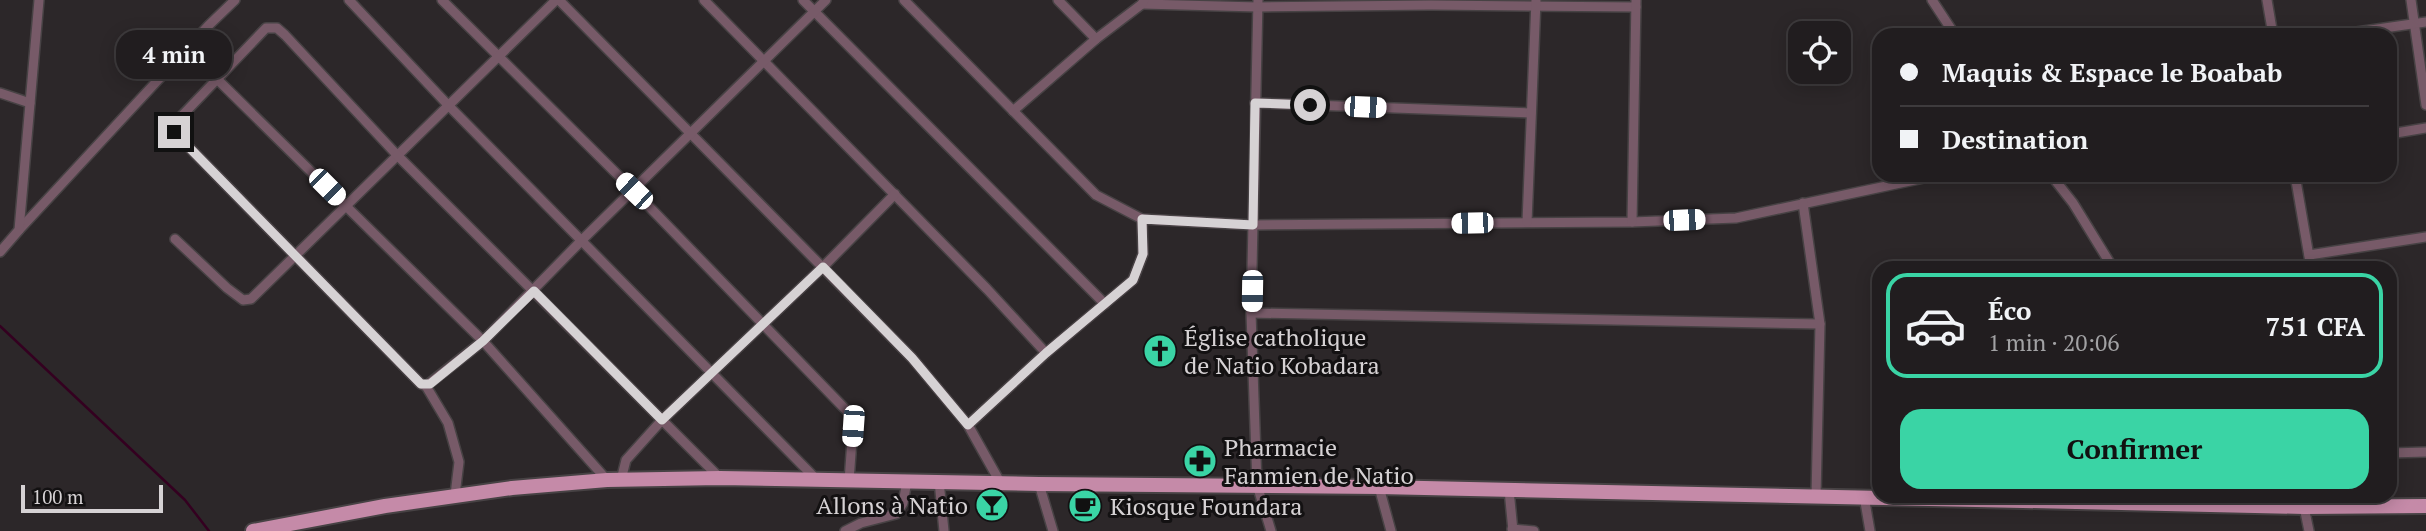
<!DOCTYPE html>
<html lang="fr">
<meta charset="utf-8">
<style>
body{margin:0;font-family:"PT Serif",serif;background:#292628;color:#f1f3f6;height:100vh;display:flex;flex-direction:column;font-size:26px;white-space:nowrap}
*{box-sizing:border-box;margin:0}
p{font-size:23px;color:#a2a2a4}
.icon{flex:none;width:38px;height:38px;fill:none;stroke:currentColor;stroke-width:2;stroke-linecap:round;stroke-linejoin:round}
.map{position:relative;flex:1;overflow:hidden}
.sheet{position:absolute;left:1872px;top:261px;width:525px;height:242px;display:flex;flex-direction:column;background:#211d1f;border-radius:21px;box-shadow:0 4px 18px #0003,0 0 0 2px #3e3b3d}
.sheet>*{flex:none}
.banner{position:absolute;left:1872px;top:28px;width:525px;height:154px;border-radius:21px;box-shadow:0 4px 18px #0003,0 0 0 2px #3e3b3d;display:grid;align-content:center;height:154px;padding:0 28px;background:#211d1f}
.buttons{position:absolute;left:1788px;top:21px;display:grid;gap:14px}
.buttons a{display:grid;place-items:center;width:63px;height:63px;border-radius:14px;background:#211d1f;box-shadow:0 4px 18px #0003,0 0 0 2px #3e3b3d;font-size:35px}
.scale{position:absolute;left:21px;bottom:18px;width:142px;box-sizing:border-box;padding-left:7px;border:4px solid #d6d2d4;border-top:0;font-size:19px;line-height:24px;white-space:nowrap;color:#d6d2d4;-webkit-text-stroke:5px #131112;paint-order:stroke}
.end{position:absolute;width:32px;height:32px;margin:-16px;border:9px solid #d6d2d4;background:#111;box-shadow:0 0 0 4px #111}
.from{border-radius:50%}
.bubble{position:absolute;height:49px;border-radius:21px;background:#211d1f;box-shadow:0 4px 18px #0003,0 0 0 2px #3e3b3d;font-size:23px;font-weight:700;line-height:49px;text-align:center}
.car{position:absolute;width:21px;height:42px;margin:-21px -10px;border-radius:9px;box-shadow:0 0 5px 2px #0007;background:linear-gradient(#fff 24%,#345 0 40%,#fff 0 76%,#345 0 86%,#fff 0)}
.banner b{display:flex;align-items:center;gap:24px;height:66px;font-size:26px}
.banner b+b{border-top:2px solid #3e3b3d}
.banner i{width:18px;height:18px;background:#f1f3f6}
ul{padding:12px 0 0;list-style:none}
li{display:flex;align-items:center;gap:21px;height:105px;margin:0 14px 10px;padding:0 14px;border:4px solid #3e3b3d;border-radius:21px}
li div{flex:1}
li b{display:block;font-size:26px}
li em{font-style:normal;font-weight:700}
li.current{border-color:#3ad4a5}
li>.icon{width:63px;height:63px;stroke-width:1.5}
.button{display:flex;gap:14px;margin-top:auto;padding:14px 28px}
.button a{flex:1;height:80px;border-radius:21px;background:#3ad4a5;color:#111;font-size:28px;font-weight:700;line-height:80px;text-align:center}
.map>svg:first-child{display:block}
</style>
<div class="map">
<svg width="2426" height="531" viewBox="0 0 2426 531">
<rect width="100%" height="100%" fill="#2c2729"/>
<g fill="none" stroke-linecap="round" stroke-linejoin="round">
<polyline stroke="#340020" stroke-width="2.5" points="0,326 185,500 209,531"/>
<defs>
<g id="minor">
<polyline points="349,0 448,105 817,480"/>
<polyline points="442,0 634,191 849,413 853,426 849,481"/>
<polyline points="559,0 912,358 968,425 1000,482"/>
<polyline points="704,0 987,289 1046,353"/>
<polyline points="803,0 1105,304"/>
<polyline points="904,0 1096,195 1142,219 1253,225 1632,222 1736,218 1938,175"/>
<polyline points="1058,0 1096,39"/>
<polyline points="1258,0 1251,313 1257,485 1271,531"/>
<polyline points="1932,0 1955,35"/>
<polyline points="2267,0 2273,35"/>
<polyline points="2411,0 2426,105"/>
<polyline points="1142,4 1258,7 1431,5 1636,7"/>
<polyline points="2336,35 2426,22"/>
<polyline points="218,80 483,341 607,480"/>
<polyline points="0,93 30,103"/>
<polyline points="1255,103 1531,113"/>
<polyline points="1013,111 1096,39 1142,4 1144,0"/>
<polyline points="2390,134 2426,128"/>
<polyline points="2051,175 2073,203 2113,268"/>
<polyline points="2295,175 2311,268"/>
<polyline points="1803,203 1820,324 1816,496"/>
<polyline points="1527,222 1536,0"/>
<polyline points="1632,222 1636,0"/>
<polyline points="19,230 208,26 235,0"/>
<polyline points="175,239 227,288 243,300 251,299 556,0"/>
<polyline points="0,252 19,230 39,0"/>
<polyline points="2309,255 2426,237"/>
<polyline points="1251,313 1820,324"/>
<polyline points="426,386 483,341 582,240 826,0"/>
<polyline points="968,425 1046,353 1133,280 1143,254 1142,219"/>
<polyline points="2390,453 2426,452"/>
<polyline points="621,480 626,460 662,420 823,267 895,194"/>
<polyline points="939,481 944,531"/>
<polyline points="1039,484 1053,531"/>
<polyline points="1379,487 1391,531"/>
<polyline points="1509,490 1513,531"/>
<polyline points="455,495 459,462 448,423 426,386 421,384 174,132 174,124 266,28 277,28 285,35 397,155 720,478"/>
<polyline points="2293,495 2304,507 2309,531"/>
<polyline points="2341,495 2341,506"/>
<polyline points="1864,496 1870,531"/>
<polyline points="1512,529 1534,531"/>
<polyline points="845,531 861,523 896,514 903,503 907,481"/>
</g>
<polyline id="primary" points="253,531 385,506 512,488 607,480 720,478 1039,484 1379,487 2304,507 2426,506"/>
</defs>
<use href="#minor" stroke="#474244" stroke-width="12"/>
<use href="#primary" stroke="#474244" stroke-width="18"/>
<use href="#minor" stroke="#775a68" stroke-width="9"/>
<use href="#primary" stroke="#c58aa8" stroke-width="14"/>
</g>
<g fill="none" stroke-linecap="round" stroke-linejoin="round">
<polyline stroke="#d6d2d4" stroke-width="9" points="174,132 421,384 430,384 483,341 534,291 662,420 823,267 912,358 968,425 1046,353 1133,280 1143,254 1142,219 1253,225 1255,103 1310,105"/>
</g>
<defs>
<symbol id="church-disc" viewBox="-11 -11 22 22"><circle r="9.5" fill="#3ad4a5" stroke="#131112"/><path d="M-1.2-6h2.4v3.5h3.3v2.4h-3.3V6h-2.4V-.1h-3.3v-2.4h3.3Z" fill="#111"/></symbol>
<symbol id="pharmacy-disc" viewBox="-11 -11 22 22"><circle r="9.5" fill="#3ad4a5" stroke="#131112"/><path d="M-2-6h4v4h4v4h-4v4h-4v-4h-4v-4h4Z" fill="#111"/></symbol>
<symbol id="bar-disc" viewBox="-11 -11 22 22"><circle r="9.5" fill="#3ad4a5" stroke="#131112"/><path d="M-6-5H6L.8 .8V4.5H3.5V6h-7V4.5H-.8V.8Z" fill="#111"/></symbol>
<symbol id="cafe-disc" viewBox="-11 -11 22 22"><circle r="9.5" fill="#3ad4a5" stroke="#131112"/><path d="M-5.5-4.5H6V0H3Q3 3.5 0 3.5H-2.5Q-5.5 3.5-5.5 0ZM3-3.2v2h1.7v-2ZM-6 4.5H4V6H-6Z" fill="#111"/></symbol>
</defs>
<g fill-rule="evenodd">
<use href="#church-disc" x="1141" y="332" width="38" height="38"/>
<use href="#pharmacy-disc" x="1181" y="442" width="38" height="38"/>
<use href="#bar-disc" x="973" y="486" width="38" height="38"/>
<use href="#cafe-disc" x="1066" y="487" width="38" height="38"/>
</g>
<g text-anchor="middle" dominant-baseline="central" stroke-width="6" stroke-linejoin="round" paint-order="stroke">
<g font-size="24" fill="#d6d2d4" stroke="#131112" text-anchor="start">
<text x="1184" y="337">Église catholique<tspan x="1184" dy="28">de Natio Kobadara</tspan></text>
<text x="1224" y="447">Pharmacie<tspan x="1224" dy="28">Fanmien de Natio</tspan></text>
<text x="968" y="505" text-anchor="end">Allons à Natio</text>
<text x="1110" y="506">Kiosque Foundara</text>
</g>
</g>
</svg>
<div class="buttons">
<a><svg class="icon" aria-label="locate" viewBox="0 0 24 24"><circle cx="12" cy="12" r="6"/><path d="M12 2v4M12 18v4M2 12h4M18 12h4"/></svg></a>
</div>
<div class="scale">100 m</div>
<i class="end from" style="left:1310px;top:105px"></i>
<i class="end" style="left:174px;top:132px"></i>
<div class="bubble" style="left:116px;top:30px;width:116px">4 min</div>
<i class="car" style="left:1365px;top:107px;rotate:92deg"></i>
<i class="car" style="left:327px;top:187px;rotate:135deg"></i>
<i class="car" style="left:634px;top:191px;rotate:314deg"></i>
<i class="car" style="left:1684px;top:220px;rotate:88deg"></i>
<i class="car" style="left:1472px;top:223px;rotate:269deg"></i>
<i class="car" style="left:1252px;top:291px;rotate:181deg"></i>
<i class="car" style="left:853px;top:426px;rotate:184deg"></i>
<div class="banner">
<b><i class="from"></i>Maquis &amp; Espace le Boabab</b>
<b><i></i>Destination</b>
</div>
<section class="sheet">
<ul>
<li class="current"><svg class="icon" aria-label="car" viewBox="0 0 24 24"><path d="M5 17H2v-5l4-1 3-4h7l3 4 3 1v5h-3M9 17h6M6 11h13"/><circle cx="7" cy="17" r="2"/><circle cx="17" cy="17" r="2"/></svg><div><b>Éco</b><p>1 min · 20:06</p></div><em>751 CFA</em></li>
</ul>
<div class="button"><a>Confirmer</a></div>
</section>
</div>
